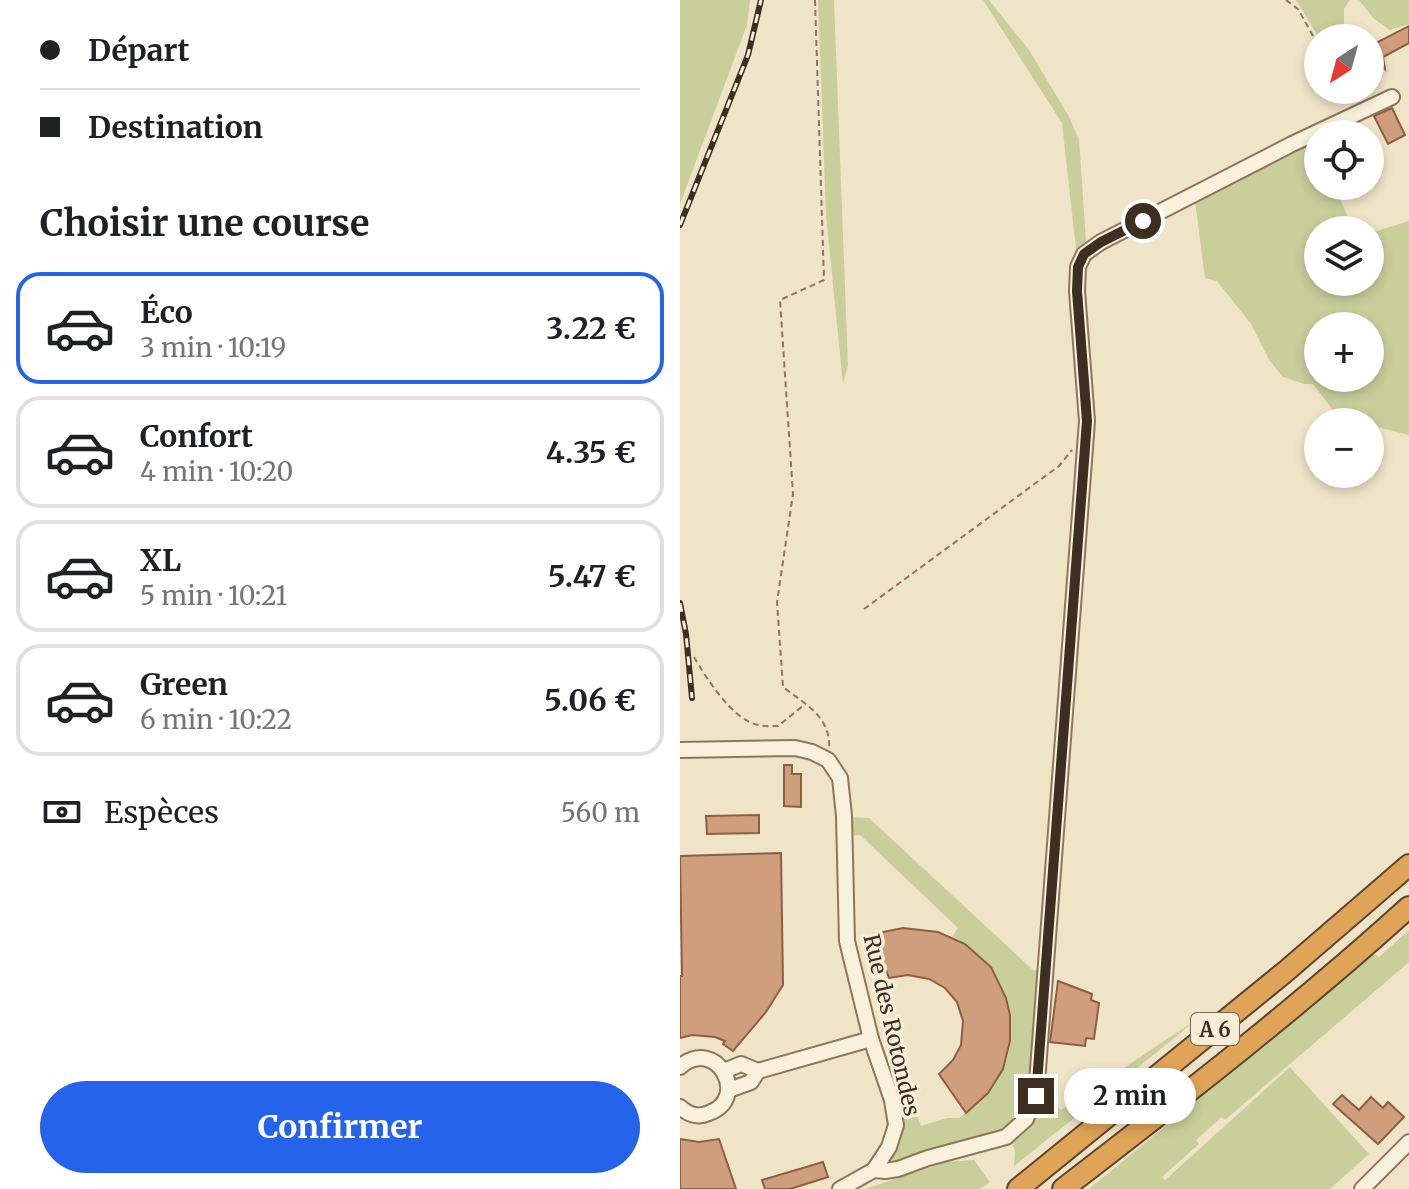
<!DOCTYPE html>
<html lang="fr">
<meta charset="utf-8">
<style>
body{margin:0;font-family:Merriweather,serif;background:#f6f6f6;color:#202124;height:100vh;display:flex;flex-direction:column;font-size:30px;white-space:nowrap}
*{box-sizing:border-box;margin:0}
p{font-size:26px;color:#757577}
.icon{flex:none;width:44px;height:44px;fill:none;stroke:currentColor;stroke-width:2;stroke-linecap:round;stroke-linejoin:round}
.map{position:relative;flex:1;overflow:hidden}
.side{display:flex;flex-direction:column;background:#fff;width:680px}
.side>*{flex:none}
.guide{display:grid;align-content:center;height:176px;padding:0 40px;background:#fff}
.needle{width:52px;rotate:216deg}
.buttons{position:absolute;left:624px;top:24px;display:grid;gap:16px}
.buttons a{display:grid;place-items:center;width:80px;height:80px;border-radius:50%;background:#fff;box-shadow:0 4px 12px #0003;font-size:40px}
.end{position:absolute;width:36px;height:36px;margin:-18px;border:10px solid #3d2e20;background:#fff;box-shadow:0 0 0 4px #fff}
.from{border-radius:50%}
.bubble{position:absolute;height:56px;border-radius:28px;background:#fff;box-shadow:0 4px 12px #0003;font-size:26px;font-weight:700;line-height:56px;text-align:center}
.guide b{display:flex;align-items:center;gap:28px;height:76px;font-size:30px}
.guide b+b{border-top:2px solid #e0e0e0}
.guide i{width:20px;height:20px;background:#202124}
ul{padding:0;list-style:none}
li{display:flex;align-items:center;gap:24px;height:112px;margin:0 16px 12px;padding:0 24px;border:4px solid #e0e0e0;border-radius:24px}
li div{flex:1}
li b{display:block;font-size:30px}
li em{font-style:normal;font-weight:700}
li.selected{border-color:#2563eb}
li>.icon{width:72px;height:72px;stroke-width:1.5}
h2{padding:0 40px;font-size:36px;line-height:96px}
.pay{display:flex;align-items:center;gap:20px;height:88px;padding:0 40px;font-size:30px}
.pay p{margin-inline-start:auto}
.action{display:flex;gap:16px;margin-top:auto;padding:16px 40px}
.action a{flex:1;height:92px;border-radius:48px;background:#2563eb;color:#fff;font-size:32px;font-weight:700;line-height:92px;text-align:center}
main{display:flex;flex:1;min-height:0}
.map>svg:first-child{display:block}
</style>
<main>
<section class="side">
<div class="guide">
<b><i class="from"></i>Départ</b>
<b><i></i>Destination</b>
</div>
<h2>Choisir une course</h2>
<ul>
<li class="selected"><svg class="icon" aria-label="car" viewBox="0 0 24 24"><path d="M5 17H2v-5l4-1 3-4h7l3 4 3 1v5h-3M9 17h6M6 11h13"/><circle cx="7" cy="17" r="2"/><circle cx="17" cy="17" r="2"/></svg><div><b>Éco</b><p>3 min · 10:19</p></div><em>3.22 €</em></li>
<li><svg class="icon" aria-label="car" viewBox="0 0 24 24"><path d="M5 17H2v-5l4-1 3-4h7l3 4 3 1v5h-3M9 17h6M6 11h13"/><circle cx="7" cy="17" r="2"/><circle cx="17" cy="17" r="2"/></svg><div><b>Confort</b><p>4 min · 10:20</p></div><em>4.35 €</em></li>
<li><svg class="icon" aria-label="car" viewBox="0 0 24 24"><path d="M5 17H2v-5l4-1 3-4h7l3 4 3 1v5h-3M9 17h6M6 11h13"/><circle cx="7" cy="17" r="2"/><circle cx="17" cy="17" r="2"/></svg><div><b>XL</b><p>5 min · 10:21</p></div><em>5.47 €</em></li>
<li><svg class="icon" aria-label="car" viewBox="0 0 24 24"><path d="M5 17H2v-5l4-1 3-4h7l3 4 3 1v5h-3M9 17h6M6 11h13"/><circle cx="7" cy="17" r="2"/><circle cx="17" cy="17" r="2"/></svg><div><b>Green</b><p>6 min · 10:22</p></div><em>5.06 €</em></li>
</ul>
<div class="pay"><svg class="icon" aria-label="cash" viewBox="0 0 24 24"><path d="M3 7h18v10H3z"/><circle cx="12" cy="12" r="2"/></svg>Espèces<p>560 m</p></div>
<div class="action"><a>Confirmer</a></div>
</section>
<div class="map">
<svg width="729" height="1189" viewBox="0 0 729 1189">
<rect width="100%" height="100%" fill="#f0e4c8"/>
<g fill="#c9cf9b" fill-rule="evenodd">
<polygon points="0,0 70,0 67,25 0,204"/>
<polygon points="138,0 154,0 168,365 163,384 146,215"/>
<polygon points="303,0 309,0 349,50 388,115 399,139 406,241 396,249 382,123"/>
<polygon points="616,0 670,0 664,9 664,32 658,38 639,38"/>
<polygon points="679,0 729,0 729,24 710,30 693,18"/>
<path d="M638,140V186H655L673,230H638V282H690V233L729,221V435L690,425V422L658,417L633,384H624L603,377L589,360L571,324L537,281L525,278L515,201ZM638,326H690V378H638Z"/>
<path d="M170,817L189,818L353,970L362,972L349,1108L332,1129L209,1167C223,1134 228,1126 217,1090L226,1086L241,1126L267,1118H279C294,1107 308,1095 318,1079C349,1026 322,964 272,937L278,928L180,835L171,836Z"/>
<polygon points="729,930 729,962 545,1120 542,1117 516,1140 519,1144 482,1177 485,1180 610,1067 689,1154 650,1189 409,1189 694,954 699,957"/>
<path d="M511,1023L502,1032L334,1166L335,1151L331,1141C344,1126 356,1108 372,1098L381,1110Z"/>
<polygon points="294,1160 310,1182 300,1189 185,1189 266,1162"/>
</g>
<g fill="#cf9f7d" stroke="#8d5f41" stroke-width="2">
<polygon points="729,26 729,43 703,57 705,69 696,60 690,63 690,46"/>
<polygon points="712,108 725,135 708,144 694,116"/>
<polygon points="104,765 112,765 112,774 121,774 121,807 104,806"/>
<polygon points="79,815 79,833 27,834 26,816"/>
<polygon points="101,853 103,985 86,1012 53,1051 43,1044 45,1041 35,1037 12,1035 0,1038 0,976 2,976 0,856"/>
<polygon points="223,928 258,932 285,944 311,967 326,998 330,1015 330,1041 323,1069 308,1093 286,1113 259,1074 273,1060 281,1045 283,1021 277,1002 265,988 249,979 228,975 209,978 193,934"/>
<polygon points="378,981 412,994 411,1000 419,1003 414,1039 406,1038 405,1046 370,1042"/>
<polygon points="662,1095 679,1110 691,1097 703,1108 708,1102 724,1117 698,1144 653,1104"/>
<polygon points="0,1139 19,1142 39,1139 56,1189 0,1189"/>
<polygon points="143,1162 148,1177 110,1189 85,1189 82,1180"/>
</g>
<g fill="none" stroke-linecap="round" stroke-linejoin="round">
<defs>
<g id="minor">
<polyline points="0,750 115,748 132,752 148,760 160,778 164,816 167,941 191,1039 212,1100 216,1125 209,1147 194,1170 160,1189"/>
<path d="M0,1067C36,1035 71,1098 29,1113C18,1118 9,1115 0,1107"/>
<polyline points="44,1071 61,1064 78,1071"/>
<polyline points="49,1090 71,1082 78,1071 191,1039"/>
<polyline points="194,1170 205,1171 218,1169 248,1158 326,1137 346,1119 356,1096 407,421 397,291 398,267 404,254 421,242 612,144 712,97"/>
<polyline points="682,1189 729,1142"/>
</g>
<g id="highway">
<polyline points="338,1189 605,972 729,865"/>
<path d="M383,1189C501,1098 619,1007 729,907"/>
</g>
</defs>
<use href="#minor" stroke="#8d765c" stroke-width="18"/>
<use href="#highway" stroke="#5b4430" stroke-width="24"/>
<g stroke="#8d765c" stroke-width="2" stroke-dasharray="6 4" stroke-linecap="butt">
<path d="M135,0L144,280L100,300L113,494L97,602L103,687C125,704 151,717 149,748"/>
<polyline points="606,0 618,9 638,45"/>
<polyline points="662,90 671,101"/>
<polyline points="184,609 379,466 392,450"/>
<path d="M14,657C27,679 53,721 79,725C85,727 92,726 98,726L124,705"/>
</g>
<use href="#minor" stroke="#faf1dc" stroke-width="14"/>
<use href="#highway" stroke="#e0a458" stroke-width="20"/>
<defs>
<g id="rail">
<polyline points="0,225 68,55 81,0"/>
<polyline points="0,603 6,634 12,698"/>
</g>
</defs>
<use href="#rail" stroke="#3d2e20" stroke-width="6"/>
<use href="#rail" stroke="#f7eed8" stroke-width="3" stroke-dasharray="9" stroke-linecap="butt"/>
</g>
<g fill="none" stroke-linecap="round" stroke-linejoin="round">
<polyline stroke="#3d2e20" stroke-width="10" points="356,1096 407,421 397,291 398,267 404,254 421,242 463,221"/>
</g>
<g text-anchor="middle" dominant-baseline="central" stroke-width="7" stroke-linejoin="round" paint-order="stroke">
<rect fill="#f7eed8" stroke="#756857" stroke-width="2" x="511" y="1013" width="48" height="32" rx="6"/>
<g font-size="20" font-weight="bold" fill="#3d2e20">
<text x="535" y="1029">A 6</text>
</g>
<g font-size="22" fill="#3d2e20" stroke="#f7eed8">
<text transform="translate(212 1025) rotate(77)">Rue des Rotondes</text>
</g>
</g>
</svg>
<div class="buttons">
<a><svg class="needle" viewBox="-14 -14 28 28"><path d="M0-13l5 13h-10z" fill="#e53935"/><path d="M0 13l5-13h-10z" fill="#757577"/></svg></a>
<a><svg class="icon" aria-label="locate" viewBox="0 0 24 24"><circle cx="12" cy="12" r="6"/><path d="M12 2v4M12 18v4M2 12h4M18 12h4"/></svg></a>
<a><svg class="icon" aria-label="layers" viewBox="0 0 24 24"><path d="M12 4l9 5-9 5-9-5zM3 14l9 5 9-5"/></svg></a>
<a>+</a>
<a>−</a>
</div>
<i class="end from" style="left:463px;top:221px"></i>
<i class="end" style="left:356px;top:1096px"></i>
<div class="bubble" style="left:384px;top:1068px;width:132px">2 min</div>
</div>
</main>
